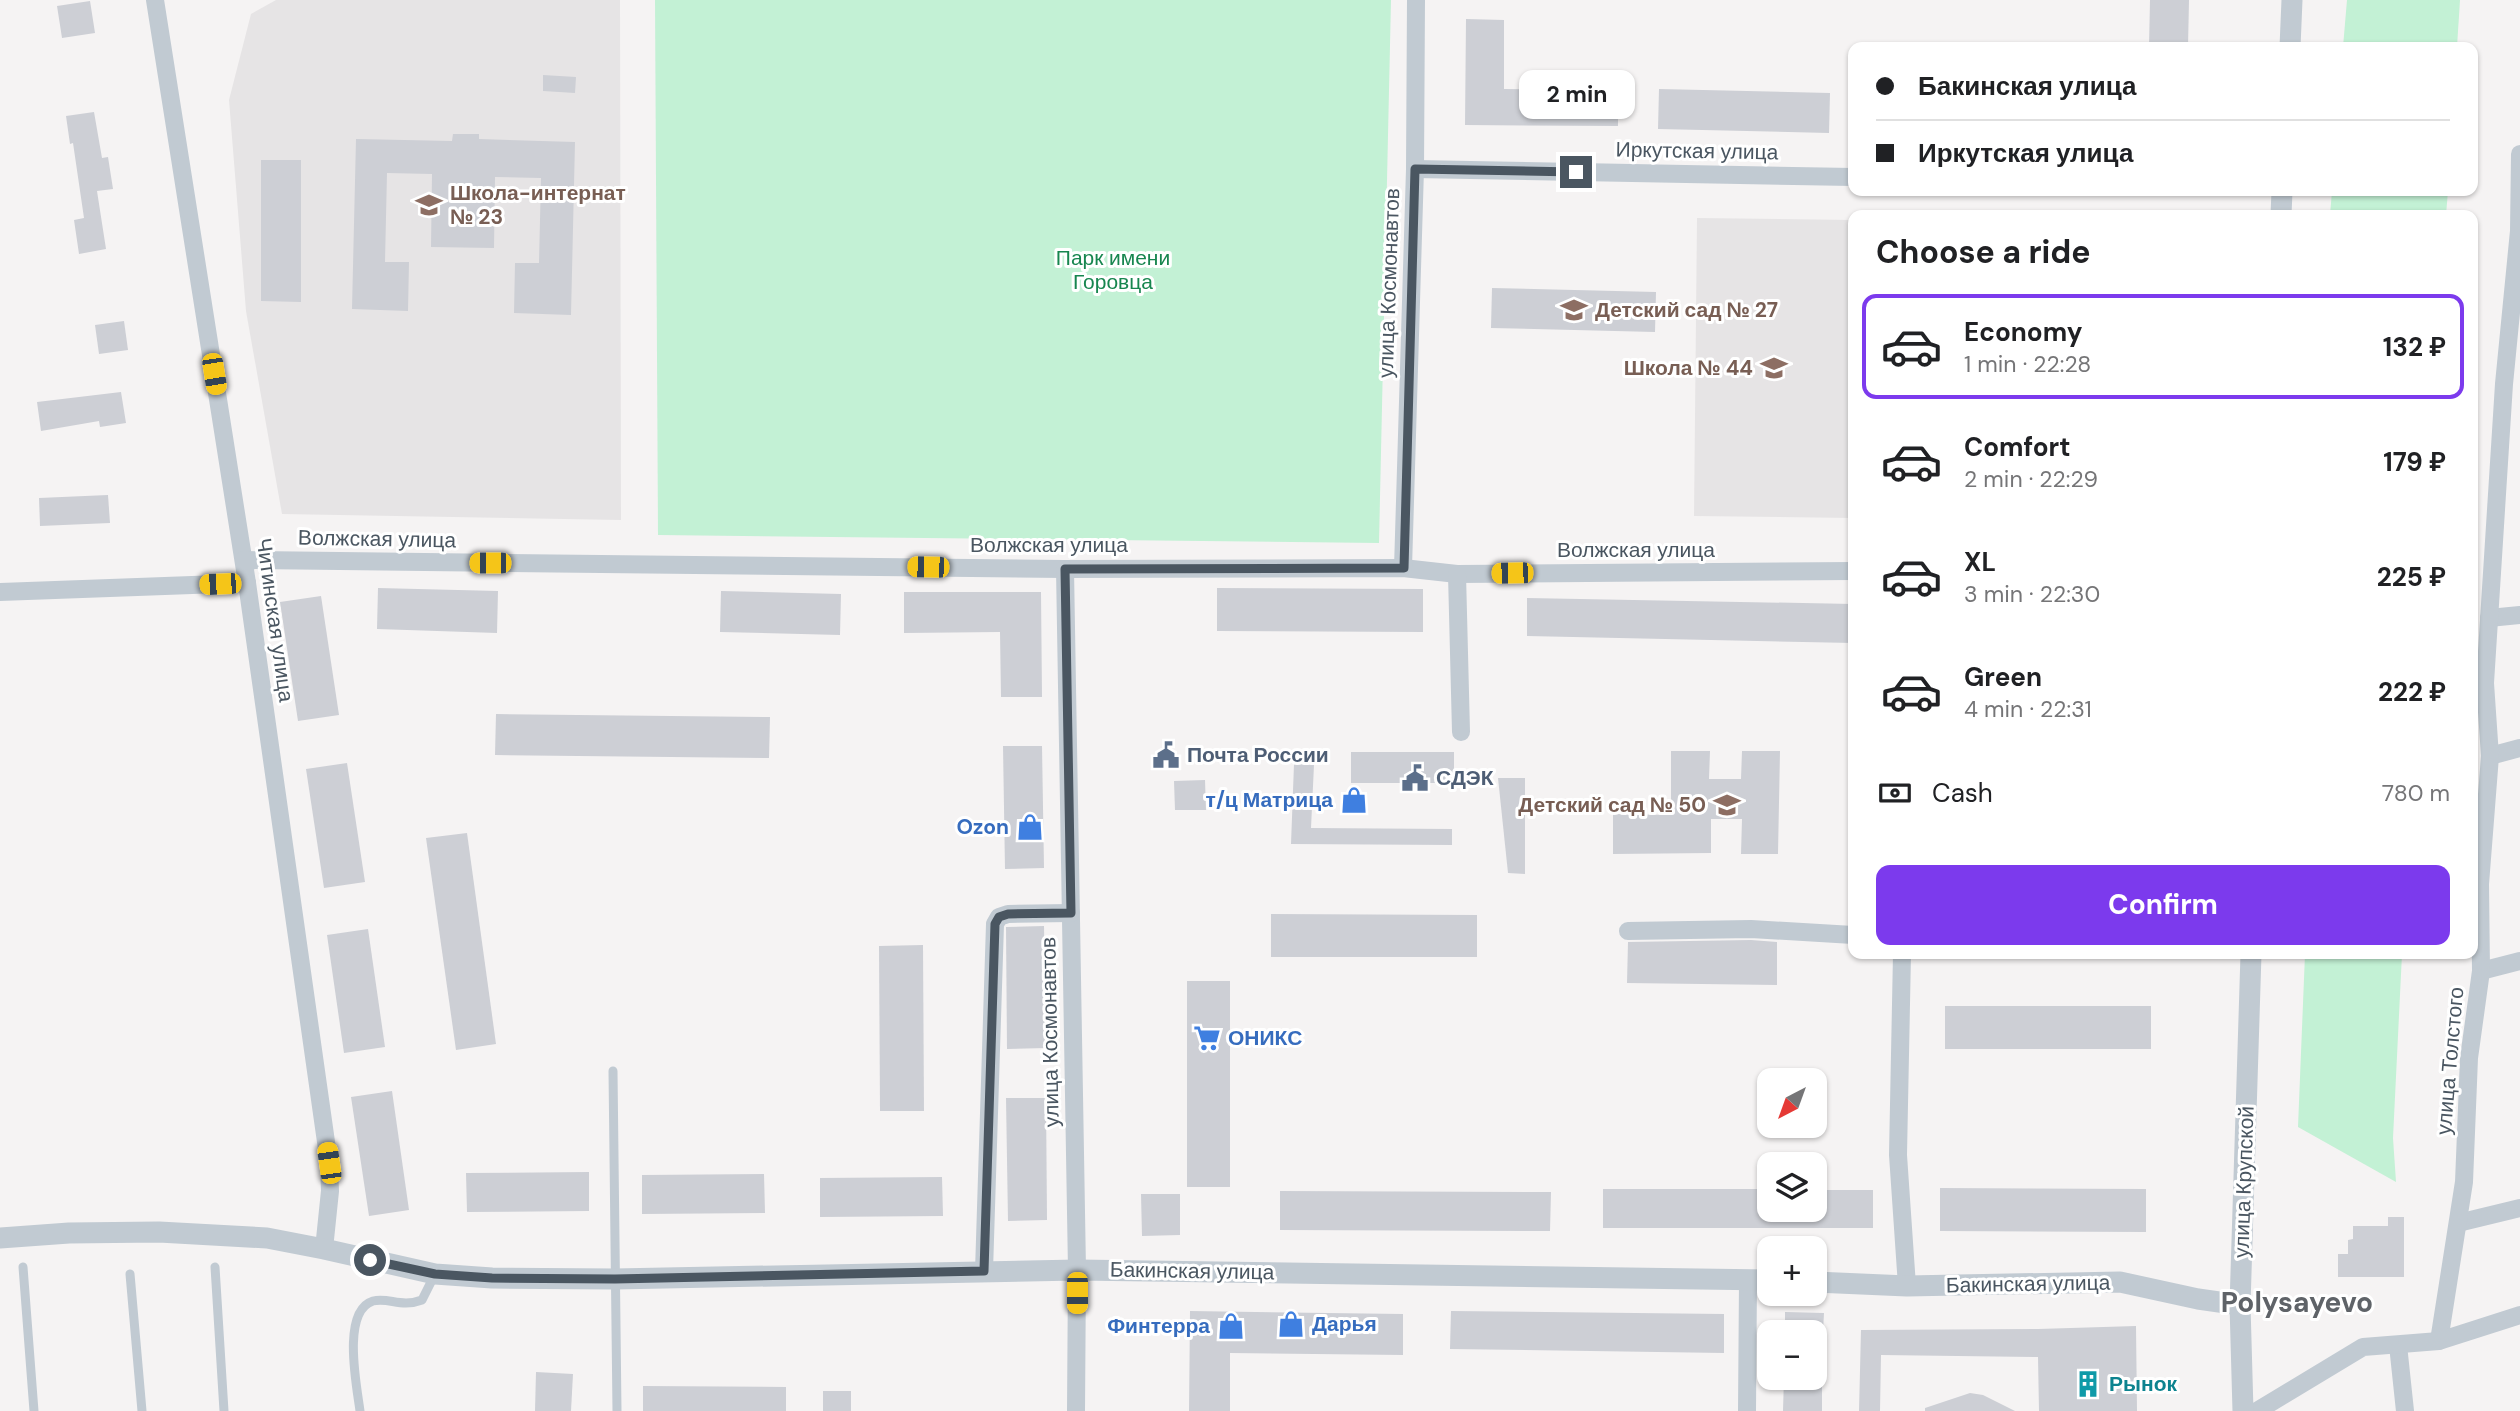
<!DOCTYPE html>
<meta charset="utf-8">
<style>
body{margin:0;font-family:"DM Sans",sans-serif;background:#f6f6f6;color:#202124;height:100vh;display:flex;flex-direction:column;font-size:26px;white-space:nowrap}
*{box-sizing:border-box;margin:0}
p{font-size:23px;color:#757577}
.icon{flex:none;width:38px;height:38px;fill:none;stroke:currentColor;stroke-width:2;stroke-linecap:round;stroke-linejoin:round}
.map{position:relative;flex:1;overflow:hidden}
.details{position:absolute;left:1848px;top:210px;width:630px;height:749px;display:flex;flex-direction:column;background:#fff;border-radius:14px;box-shadow:0 2px 5px #0004}
.details>*{flex:none}
.hud{position:absolute;left:1848px;top:42px;width:630px;height:154px;border-radius:14px;box-shadow:0 2px 5px #0004;display:grid;align-content:center;height:154px;padding:0 28px;background:#fff}
.needle{width:46px;rotate:221deg}
.tools{position:absolute;left:1757px;top:1068px;display:grid;gap:14px}
.tools a{display:grid;place-items:center;width:70px;height:70px;border-radius:14px;background:#fff;box-shadow:0 2px 5px #0004;font-size:35px}
.end{position:absolute;width:32px;height:32px;margin:-16px;border:9px solid #4a5661;background:#fff;box-shadow:0 0 0 4px #fff}
.from{border-radius:50%}
.bubble{position:absolute;height:49px;border-radius:14px;background:#fff;box-shadow:0 2px 5px #0004;font-size:23px;font-weight:700;line-height:49px;text-align:center}
.car{position:absolute;width:21px;height:42px;margin:-21px -10px;border-radius:9px;box-shadow:0 0 5px 2px #0007;background:linear-gradient(#f5c518 24%,#345 0 40%,#f5c518 0 76%,#345 0 86%,#f5c518 0)}
.hud b{display:flex;align-items:center;gap:24px;height:66px;font-size:26px}
.hud b+b{border-top:2px solid #e0e0e0}
.hud i{width:18px;height:18px;background:#202124}
ul{padding:0;list-style:none}
li{display:flex;align-items:center;gap:21px;height:105px;margin:0 14px 10px;padding:0 14px;border:4px solid transparent;border-radius:14px}
li div{flex:1}
li b{display:block;font-size:26px}
li em{font-style:normal;font-weight:700}
li.on{border-color:#7c3aed}
li>.icon{width:63px;height:63px;stroke-width:1.5}
h2{padding:0 28px;font-size:32px;line-height:84px}
.pay{display:flex;align-items:center;gap:18px;height:77px;padding:0 28px;font-size:26px}
.pay p{margin-inline-start:auto}
.cta{display:flex;gap:14px;margin-top:auto;padding:14px 28px}
.cta a{flex:1;height:80px;border-radius:14px;background:#7c3aed;color:#fff;font-size:28px;font-weight:700;line-height:80px;text-align:center}
.map>svg:first-child{display:block}
</style>
<div class="map">
<svg width="2520" height="1411" viewBox="0 0 2520 1411">
<rect width="100%" height="100%" fill="#f5f3f3"/>
<g fill="#e6e4e5">
<polygon points="276,0 620,0 621,520 282,514 246,311 229,100 251,14"/>
<polygon points="1697,218 1853,220 1853,518 1694,516"/>
</g>
<g fill="#c3f1d5">
<polygon points="655,0 1391,0 1379,543 658,535"/>
<polygon points="2347,0 2460,0 2457,47 2343,47"/>
<polygon points="2332,191 2448,191 2446,215 2330,215"/>
<polygon points="2305,954 2402,954 2393,1138 2396,1182 2298,1127"/>
</g>
<g fill="#cdcfd5">
<polygon points="2150,0 2189,0 2188,47 2149,47"/>
<polygon points="90,1 95,33 62,38 57,6"/>
<polygon points="1466,19 1504,20 1504,89 1618,90 1618,126 1465,125"/>
<polygon points="543,75 576,77 575,93 543,91"/>
<polygon points="1659,89 1830,93 1829,133 1658,129"/>
<polygon points="94,112 102,158 108,157 113,189 97,191 106,249 79,254 74,220 84,218 73,143 70,144 66,116"/>
<polygon points="453,134 479,134 479,139 575,142 571,315 514,313 515,263 539,263 541,178 495,177 494,248 431,247 432,174 387,173 385,262 409,262 408,311 352,309 356,139 452,141"/>
<polygon points="261,160 301,160 301,302 261,301"/>
<polygon points="1492,288 1656,292 1655,332 1491,328"/>
<polygon points="124,321 128,350 99,354 95,325"/>
<polygon points="121,392 126,423 100,427 99,421 41,431 37,402"/>
<polygon points="108,495 110,523 40,526 39,498"/>
<polygon points="378,588 498,591 497,633 377,629"/>
<polygon points="1217,588 1423,589 1423,632 1217,631"/>
<polygon points="721,591 841,594 840,635 720,632"/>
<polygon points="904,592 1041,592 1042,697 1001,697 1000,632 904,633"/>
<polygon points="321,596 339,715 298,721 280,602"/>
<polygon points="1527,598 1853,604 1853,643 1527,636"/>
<polygon points="496,714 770,717 769,758 495,755"/>
<polygon points="1003,746 1042,746 1044,868 1005,869"/>
<polygon points="1671,751 1710,751 1709,779 1741,779 1742,751 1780,751 1778,854 1741,854 1742,819 1711,819 1711,853 1613,854 1613,814 1671,815"/>
<rect x="1351" y="752" width="103" height="31"/>
<polygon points="347,763 365,882 324,888 306,769"/>
<polygon points="1294,764 1314,765 1311,828 1452,829 1452,845 1291,844"/>
<polygon points="1498,778 1525,778 1525,874 1508,873"/>
<polygon points="1205,780 1206,810 1175,810 1174,781"/>
<polygon points="467,833 496,1044 456,1050 426,838"/>
<polygon points="1271,914 1477,915 1477,957 1271,957"/>
<polygon points="1044,926 1046,1048 1007,1049 1006,927"/>
<polygon points="368,929 385,1047 344,1053 327,935"/>
<polygon points="1751,940 1777,942 1777,985 1627,983 1628,942"/>
<polygon points="923,945 924,1111 880,1111 879,946"/>
<rect x="1187" y="981" width="43" height="206"/>
<rect x="1945" y="1006" width="206" height="43"/>
<polygon points="392,1091 409,1210 369,1216 351,1097"/>
<polygon points="1006,1098 1046,1098 1047,1220 1008,1221"/>
<polygon points="589,1172 589,1211 467,1212 466,1173"/>
<polygon points="764,1174 765,1213 642,1214 642,1175"/>
<polygon points="942,1177 943,1216 820,1217 820,1178"/>
<polygon points="1940,1188 2146,1189 2146,1232 1940,1231"/>
<polygon points="1603,1189 1769,1189 1769,1209 1815,1209 1815,1190 1873,1190 1873,1228 1603,1228"/>
<polygon points="1280,1191 1551,1192 1550,1231 1280,1230"/>
<polygon points="1141,1194 1180,1194 1180,1235 1142,1236"/>
<polygon points="2388,1217 2404,1217 2404,1277 2338,1277 2338,1254 2348,1254 2348,1240 2353,1239 2353,1226 2388,1226"/>
<polygon points="1190,1311 1403,1314 1403,1355 1230,1353 1230,1411 1189,1411"/>
<polygon points="1451,1311 1724,1314 1724,1353 1450,1349"/>
<polygon points="1785,1312 1824,1313 1823,1332 1785,1332"/>
<polygon points="2136,1326 2137,1411 2039,1411 2038,1357 1881,1355 1880,1411 1859,1411 1861,1330 2038,1329"/>
<polygon points="536,1372 573,1374 571,1411 535,1411"/>
<polygon points="1784,1377 1822,1377 1822,1411 1783,1411"/>
<polygon points="643,1386 786,1387 786,1411 643,1411"/>
<rect x="823" y="1391" width="28" height="20"/>
<polygon points="1970,1393 1983,1395 2015,1411 1925,1411 1925,1408"/>
</g>
<g fill="none" stroke-linecap="round" stroke-linejoin="round">
<g stroke="#c1cad2" stroke-width="9">
<polyline points="613,1071 617,1411"/>
<polyline points="23,1267 34,1411"/>
<polyline points="215,1267 224,1411"/>
<polyline points="130,1274 142,1411"/>
<path d="M360,1411C357,1387 341,1311 373,1301C389,1297 401,1308 422,1300L435,1274"/>
</g>
<g stroke="#c1cad2" stroke-width="18">
<polyline points="155,0 247,583 329,1163 330,1191 324,1249"/>
<polyline points="1415,169 1853,177"/>
<polyline points="244,560 1065,569 1403,568 1457,574 1853,571"/>
<polyline points="1403,568 1415,169 1416,0"/>
<polyline points="1065,569 1077,1270 1076,1411"/>
<polyline points="1457,574 1461,732"/>
<polyline points="0,592 247,583"/>
<polyline points="2489,618 2520,615"/>
<polyline points="2490,756 2520,748"/>
<polyline points="1628,931 1751,929 1853,935"/>
<polyline points="1902,954 1898,1155 1907,1286"/>
<polyline points="2481,971 2520,961"/>
<polyline points="2458,1223 2520,1208"/>
<polyline points="984,1271 995,924 999,917 1008,914 1071,913"/>
<polyline points="2439,1341 2464,1182 2469,1058 2481,971 2480,884 2490,756 2485,683 2504,384 2519,231 2520,154"/>
<polyline points="2398,1345 2405,1411"/>
<polyline points="1747,1411 1748,1280"/>
<polyline points="2257,1411 2363,1347 2439,1341 2520,1315"/>
</g>
<g stroke="#c1cad2" stroke-width="21">
<polyline points="2290,47 2292,0"/>
<polyline points="2281,215 2282,191"/>
<polyline points="0,1238 69,1233 159,1232 267,1238 324,1249 435,1274 492,1278 615,1279 1077,1270 1769,1280"/>
<polyline points="1815,1282 1907,1286 2120,1282 2198,1299 2240,1305"/>
<polyline points="2243,1411 2240,1305 2251,954"/>
</g>
</g>
<g fill="none" stroke-linecap="round" stroke-linejoin="round">
<polyline stroke="#4a5661" stroke-width="9" points="370,1260 435,1274 492,1278 615,1279 984,1271 995,924 999,917 1008,914 1071,913 1065,569 1404,568 1415,169 1576,172"/>
</g>
<defs>
<symbol id="school-bare" viewBox="-9 -9 18 18"><path d="M0-5L7-2L0 1L-7-2ZM-4 1L0 2.5L4 1V4Q0 6-4 4Z" fill="#8d6e63" stroke="#fff" stroke-width="2.5" paint-order="stroke"/></symbol>
<symbol id="civic-bare" viewBox="-9 -9 18 18"><path d="M-.6-6.5H3V-4.5H.6V-3L4-1V1h2V6H-6V1h2V-1L-.6-3ZM-1.2 2.5V6h2.4V2.5Z" fill="#5c6f8a" stroke="#fff" stroke-width="2.5" paint-order="stroke"/></symbol>
<symbol id="shop-bare" viewBox="-9 -9 18 18"><path d="M-5-2.5h2.3a2.7 3.5 0 0 1 5.4 0H5L5.5 6h-11ZM-1.5-2.5h3a1.5 2.3 0 0 0-3 0Z" fill="#3f7fe0" stroke="#fff" stroke-width="2.5" paint-order="stroke"/></symbol>
<symbol id="supermarket-bare" viewBox="-9 -9 18 18"><path d="M-6-5.5h2.5l.6 2H6L4.5 2H-2.5L-4.4-4H-6ZM-1.5 3.2a1.3 1.3 0 1 0 .1 0ZM3 3.2a1.3 1.3 0 1 0 .1 0Z" fill="#3f7fe0" stroke="#fff" stroke-width="2.5" paint-order="stroke"/></symbol>
<symbol id="building-bare" viewBox="-9 -9 18 18"><path d="M-4-6H4V6H1V3H-1V6H-4ZM-2.5-4.3h1.7v1.8h-1.7ZM.8-4.3h1.7v1.8H.8ZM-2.5-1h1.7V.8h-1.7ZM.8-1h1.7V.8H.8Z" fill="#0f9aa8" stroke="#fff" stroke-width="2.5" paint-order="stroke"/></symbol>
</defs>
<g fill-rule="evenodd">
<use href="#school-bare" x="410" y="186" width="38" height="38"/>
<use href="#school-bare" x="1555" y="291" width="38" height="38"/>
<use href="#school-bare" x="1755" y="349" width="38" height="38"/>
<use href="#civic-bare" x="1147" y="736" width="38" height="38"/>
<use href="#civic-bare" x="1396" y="759" width="38" height="38"/>
<use href="#shop-bare" x="1335" y="781" width="38" height="38"/>
<use href="#school-bare" x="1708" y="786" width="38" height="38"/>
<use href="#shop-bare" x="1011" y="808" width="38" height="38"/>
<use href="#supermarket-bare" x="1188" y="1019" width="38" height="38"/>
<use href="#shop-bare" x="1272" y="1305" width="38" height="38"/>
<use href="#shop-bare" x="1212" y="1307" width="38" height="38"/>
<use href="#building-bare" x="2069" y="1365" width="38" height="38"/>
</g>
<g text-anchor="middle" dominant-baseline="central" stroke-width="6" stroke-linejoin="round" paint-order="stroke">
<g font-size="21" fill="#4a5661" stroke="#fff">
<text transform="translate(1697 151) rotate(1)">Иркутская улица</text>
<text transform="translate(1389 283) rotate(-88)">улица Космонавтов</text>
<text transform="translate(377 539) rotate(1)">Волжская улица</text>
<text x="1049" y="545">Волжская улица</text>
<text x="1636" y="550">Волжская улица</text>
<text transform="translate(275 620) rotate(82)">Читинская улица</text>
<text transform="translate(1050 1032) rotate(-91)">улица Космонавтов</text>
<text transform="translate(2450 1061) rotate(-85)">улица Толстого</text>
<text transform="translate(2244 1182) rotate(-88)">улица Крупской</text>
<text transform="translate(1192 1271) rotate(1)">Бакинская улица</text>
<text transform="translate(2028 1284) rotate(-1)">Бакинская улица</text>
</g>
<g font-size="21" font-weight="bold" fill="#785e54" stroke="#fff" text-anchor="start">
<text x="450" y="193">Школа-интернат<tspan x="450" dy="24">№ 23</tspan></text>
<text x="1595" y="310">Детский сад № 27</text>
<text x="1753" y="368" text-anchor="end">Школа № 44</text>
<text x="1706" y="805" text-anchor="end">Детский сад № 50</text>
</g>
<g font-size="21" fill="#17864f" stroke="#fff">
<text x="1113" y="258">Парк имени<tspan x="1113" dy="24">Горовца</tspan></text>
</g>
<g font-size="21" font-weight="bold" fill="#4e5e75" stroke="#fff" text-anchor="start">
<text x="1187" y="755">Почта России</text>
<text x="1436" y="778">СДЭК</text>
</g>
<g font-size="21" font-weight="bold" fill="#366cbe" stroke="#fff" text-anchor="end">
<text x="1333" y="800">т/ц Матрица</text>
<text x="1009" y="827">Ozon</text>
<text x="1228" y="1038" text-anchor="start">ОНИКС</text>
<text x="1312" y="1324" text-anchor="start">Дарья</text>
<text x="1210" y="1326">Финтерра</text>
</g>
<g font-size="21" font-weight="bold" fill="#0d838f" stroke="#fff" text-anchor="start">
<text x="2109" y="1384">Рынок</text>
</g>
<g font-size="28" font-weight="bold" fill="#5f6368" stroke="#fff">
<text x="2297" y="1302">Polysayevo</text>
</g>
</g>
</svg>
<div class="tools">
<a><svg class="needle" viewBox="-14 -14 28 28"><path d="M0-13l5 13h-10z" fill="#e53935"/><path d="M0 13l5-13h-10z" fill="#757577"/></svg></a>
<a><svg class="icon" aria-label="layers" viewBox="0 0 24 24"><path d="M12 4l9 5-9 5-9-5zM3 14l9 5 9-5"/></svg></a>
<a>+</a>
<a>−</a>
</div>
<i class="end from" style="left:370px;top:1260px"></i>
<i class="end" style="left:1576px;top:172px"></i>
<div class="bubble" style="left:1519px;top:70px;width:116px">2 min</div>
<i class="car" style="left:214px;top:374px;rotate:171deg"></i>
<i class="car" style="left:490px;top:563px;rotate:270deg"></i>
<i class="car" style="left:928px;top:567px;rotate:271deg"></i>
<i class="car" style="left:1512px;top:573px;rotate:269deg"></i>
<i class="car" style="left:220px;top:584px;rotate:268deg"></i>
<i class="car" style="left:329px;top:1163px;rotate:352deg"></i>
<i class="car" style="left:1077px;top:1293px;rotate:180deg"></i>
<div class="hud">
<b><i class="from"></i>Бакинская улица</b>
<b><i></i>Иркутская улица</b>
</div>
<section class="details">
<h2>Choose a ride</h2>
<ul>
<li class="on"><svg class="icon" aria-label="car" viewBox="0 0 24 24"><path d="M5 17H2v-5l4-1 3-4h7l3 4 3 1v5h-3M9 17h6M6 11h13"/><circle cx="7" cy="17" r="2"/><circle cx="17" cy="17" r="2"/></svg><div><b>Economy</b><p>1 min · 22:28</p></div><em>132 ₽</em></li>
<li><svg class="icon" aria-label="car" viewBox="0 0 24 24"><path d="M5 17H2v-5l4-1 3-4h7l3 4 3 1v5h-3M9 17h6M6 11h13"/><circle cx="7" cy="17" r="2"/><circle cx="17" cy="17" r="2"/></svg><div><b>Comfort</b><p>2 min · 22:29</p></div><em>179 ₽</em></li>
<li><svg class="icon" aria-label="car" viewBox="0 0 24 24"><path d="M5 17H2v-5l4-1 3-4h7l3 4 3 1v5h-3M9 17h6M6 11h13"/><circle cx="7" cy="17" r="2"/><circle cx="17" cy="17" r="2"/></svg><div><b>XL</b><p>3 min · 22:30</p></div><em>225 ₽</em></li>
<li><svg class="icon" aria-label="car" viewBox="0 0 24 24"><path d="M5 17H2v-5l4-1 3-4h7l3 4 3 1v5h-3M9 17h6M6 11h13"/><circle cx="7" cy="17" r="2"/><circle cx="17" cy="17" r="2"/></svg><div><b>Green</b><p>4 min · 22:31</p></div><em>222 ₽</em></li>
</ul>
<div class="pay"><svg class="icon" aria-label="cash" viewBox="0 0 24 24"><path d="M3 7h18v10H3z"/><circle cx="12" cy="12" r="2"/></svg>Cash<p>780 m</p></div>
<div class="cta"><a>Confirm</a></div>
</section>
</div>
